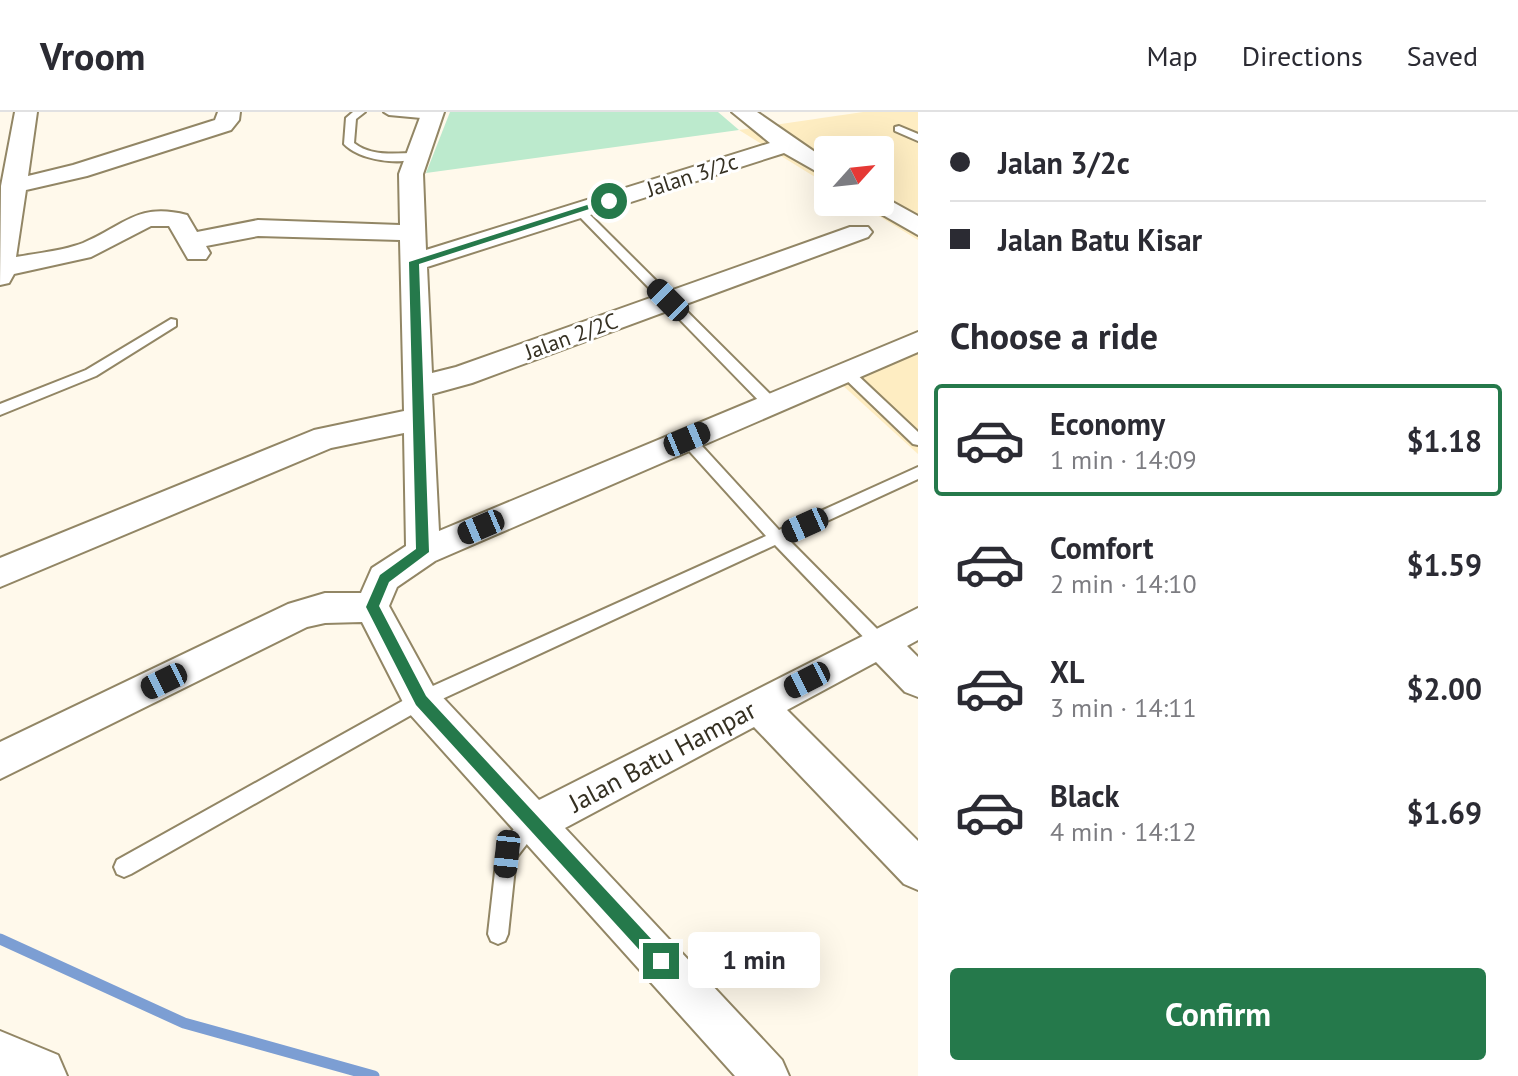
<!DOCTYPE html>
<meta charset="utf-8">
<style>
body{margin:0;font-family:"PT Sans",sans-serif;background:#f7f7f7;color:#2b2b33;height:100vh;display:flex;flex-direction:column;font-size:30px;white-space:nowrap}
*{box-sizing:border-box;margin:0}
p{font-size:26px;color:#7c7c81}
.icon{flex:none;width:44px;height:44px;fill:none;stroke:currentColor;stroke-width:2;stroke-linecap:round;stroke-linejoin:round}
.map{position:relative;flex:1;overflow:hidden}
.side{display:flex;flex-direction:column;background:#fff;width:600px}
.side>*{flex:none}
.guide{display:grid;align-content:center;height:176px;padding:0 32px;background:#fff}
.needle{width:52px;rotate:63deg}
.buttons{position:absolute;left:814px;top:24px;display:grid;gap:16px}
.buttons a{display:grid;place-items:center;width:80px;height:80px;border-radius:8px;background:#fff;box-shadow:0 8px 32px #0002;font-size:40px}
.end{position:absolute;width:36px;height:36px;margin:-18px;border:10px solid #25794b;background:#fff;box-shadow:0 0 0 4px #fff}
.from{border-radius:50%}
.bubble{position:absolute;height:56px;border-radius:8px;background:#fff;box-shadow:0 8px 32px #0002;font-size:26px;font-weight:800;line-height:56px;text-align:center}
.car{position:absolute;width:24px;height:48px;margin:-24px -12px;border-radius:10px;box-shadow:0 0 6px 2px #0007;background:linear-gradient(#222 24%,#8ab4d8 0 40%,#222 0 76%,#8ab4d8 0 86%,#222 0)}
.guide b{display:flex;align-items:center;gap:28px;height:76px;font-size:30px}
.guide b+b{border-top:2px solid #e1e1e2}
.guide i{width:20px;height:20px;background:#2b2b33}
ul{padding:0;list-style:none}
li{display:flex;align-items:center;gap:24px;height:112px;margin:0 16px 12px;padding:0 16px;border:4px solid transparent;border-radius:8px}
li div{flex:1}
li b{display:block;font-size:30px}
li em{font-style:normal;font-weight:800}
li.current{border-color:#25794b}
li>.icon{width:72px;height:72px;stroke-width:1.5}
h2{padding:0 32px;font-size:36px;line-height:96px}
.cta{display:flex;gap:16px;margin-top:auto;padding:16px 32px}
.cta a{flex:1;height:92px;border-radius:8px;background:#25794b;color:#fff;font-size:32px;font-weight:800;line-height:92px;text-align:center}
header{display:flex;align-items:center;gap:48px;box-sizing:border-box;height:112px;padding:0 40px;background:#fff;border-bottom:2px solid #e1e1e2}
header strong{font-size:38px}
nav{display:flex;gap:44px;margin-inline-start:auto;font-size:28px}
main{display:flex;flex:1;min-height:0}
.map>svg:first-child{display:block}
</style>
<header>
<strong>Vroom</strong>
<nav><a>Map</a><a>Directions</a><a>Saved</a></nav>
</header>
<main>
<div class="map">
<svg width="918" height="964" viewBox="0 0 918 964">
<rect width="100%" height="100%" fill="#fff9eb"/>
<g fill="#feedc2">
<polygon points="863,0 918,0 918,128 856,90 880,90 880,38 828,38 828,73 739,18"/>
<polygon points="918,218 918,342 828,260"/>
</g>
<polygon fill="#bceacd" points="450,0 718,0 739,18 426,61"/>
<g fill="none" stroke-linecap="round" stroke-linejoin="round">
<polyline stroke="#7c9ed3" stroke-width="11" points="0,827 184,911 374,964"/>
<defs>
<g id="lane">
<path d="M353,0H365L356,7L354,31C372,45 394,41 416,41L421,44C402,55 359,48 344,32L346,6Z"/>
<polygon points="384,0 423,0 437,4 432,7 389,3"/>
<polygon points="899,14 918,22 918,29 895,19 895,15"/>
<polygon points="580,96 584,97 776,288 778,292 776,296 766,296 576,101 574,99"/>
<polygon points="171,207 176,208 176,214 96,264 0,303 0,292 86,258"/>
<polygon points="846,255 851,257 918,320 918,333 913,332 841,263 839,260"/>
<polygon points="687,322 692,323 779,418 918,355 918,367 788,427 886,526 888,531 886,536 880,538 874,536 775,433 427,594 131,762 124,765 117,762 114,755 117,748 415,582 766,424 682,331 680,327"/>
<path d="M534,702L541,705L543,711L516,746L508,822L505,829L498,832L491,829L488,822L497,742C503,728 520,707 534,702Z"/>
</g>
<g id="street">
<path d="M15,0H37L28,64L73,53L215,8L218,0H240L239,8L231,18L87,64L26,78L16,145C38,141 62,139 83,131C124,114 137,90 187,103L197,120L258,108L400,113L399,62L422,0H444L423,62L426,138L770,31L732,0H757L828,49V66L784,41L427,155L432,261L456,255L850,115H868L872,120L868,125L472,271L432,282L439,419L918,220V240L435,449L397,475L389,494L434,576L539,688L918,496V528L907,534L918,545V585L905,580L876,550L787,598L918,729V778L904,772L754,615L565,716L782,948L789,964H735L408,600L362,510L325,511L307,515L0,667V630L288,492L325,481H361L372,456L406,434L404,321L331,336L0,475V446L314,318L404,299L400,128L258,124L206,134L210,141L206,147H188L169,114H151L91,145L14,162L9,171L0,173L1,74Z"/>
<polygon points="880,83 918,104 918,123 869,95 866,90 880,90"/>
</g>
<polygon id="highway" points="0,919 58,943 67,964 0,964"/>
</defs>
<use href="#lane" stroke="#928665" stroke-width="4"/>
<use href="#street" stroke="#928665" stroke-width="4"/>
<use href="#highway" stroke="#928665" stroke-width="4"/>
<use href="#lane" fill="#fff" fill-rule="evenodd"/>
<use href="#street" fill="#fff" fill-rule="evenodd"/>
<use href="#highway" fill="#fff" fill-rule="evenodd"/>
</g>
<polygon fill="#25794b" points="606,87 614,89 419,152 429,440 389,470 379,494 426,584 666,843 669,849 666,855 661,857 655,855 416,593 366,495 380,463 416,437 409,150"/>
<g text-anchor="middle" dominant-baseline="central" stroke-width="6" stroke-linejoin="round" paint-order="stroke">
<g font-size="22" fill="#353022" stroke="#fff">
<text transform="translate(692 63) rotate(-18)">Jalan 3/2c</text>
<text transform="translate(571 224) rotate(-20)">Jalan 2/2C</text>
</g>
<g font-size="26" fill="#353022" stroke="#fff">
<text transform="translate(662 644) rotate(-28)">Jalan Batu Hampar</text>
</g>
</g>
</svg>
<div class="buttons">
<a><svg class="needle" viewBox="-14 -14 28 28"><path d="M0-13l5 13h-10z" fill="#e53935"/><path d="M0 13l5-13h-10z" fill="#7c7c81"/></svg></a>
</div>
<i class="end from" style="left:609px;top:89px"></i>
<i class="end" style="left:661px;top:849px"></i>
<div class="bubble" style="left:688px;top:820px;width:132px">1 min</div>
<i class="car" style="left:668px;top:188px;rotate:315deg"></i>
<i class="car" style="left:687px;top:327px;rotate:67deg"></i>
<i class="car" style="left:805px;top:413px;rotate:246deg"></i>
<i class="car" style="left:481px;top:415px;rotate:247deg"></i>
<i class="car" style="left:807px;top:568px;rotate:243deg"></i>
<i class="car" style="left:164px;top:569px;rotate:244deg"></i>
<i class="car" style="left:507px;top:742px;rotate:186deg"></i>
</div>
<section class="side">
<div class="guide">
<b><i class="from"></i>Jalan 3/2c</b>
<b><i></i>Jalan Batu Kisar</b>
</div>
<h2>Choose a ride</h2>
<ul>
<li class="current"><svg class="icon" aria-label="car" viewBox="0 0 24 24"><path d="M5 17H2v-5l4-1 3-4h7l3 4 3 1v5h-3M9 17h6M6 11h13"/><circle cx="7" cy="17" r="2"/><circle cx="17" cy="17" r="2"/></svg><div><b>Economy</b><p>1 min · 14:09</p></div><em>$1.18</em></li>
<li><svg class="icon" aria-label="car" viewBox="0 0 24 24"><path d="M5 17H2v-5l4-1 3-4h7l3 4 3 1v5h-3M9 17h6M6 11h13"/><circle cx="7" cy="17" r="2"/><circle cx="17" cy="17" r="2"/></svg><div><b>Comfort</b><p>2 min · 14:10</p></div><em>$1.59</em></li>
<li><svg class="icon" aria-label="car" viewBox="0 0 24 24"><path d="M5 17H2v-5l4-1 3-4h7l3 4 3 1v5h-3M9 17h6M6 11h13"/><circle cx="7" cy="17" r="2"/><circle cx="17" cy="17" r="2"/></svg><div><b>XL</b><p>3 min · 14:11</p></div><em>$2.00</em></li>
<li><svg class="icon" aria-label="car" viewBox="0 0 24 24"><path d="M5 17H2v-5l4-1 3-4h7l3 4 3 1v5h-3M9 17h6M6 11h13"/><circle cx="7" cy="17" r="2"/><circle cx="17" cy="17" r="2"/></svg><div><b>Black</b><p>4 min · 14:12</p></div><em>$1.69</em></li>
</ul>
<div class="cta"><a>Confirm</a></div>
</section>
</main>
